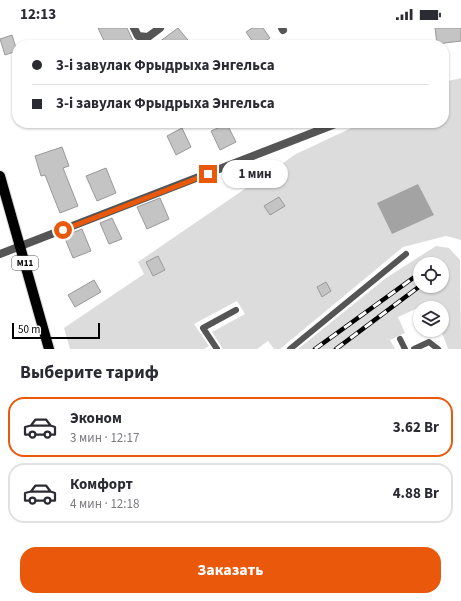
<!DOCTYPE html>
<html lang="ru">
<meta charset="utf-8">
<style>
body{margin:0;font-family:"Source Sans 3",sans-serif;background:#f7f7f7;color:#2b2b33;height:100vh;display:flex;flex-direction:column;font-size:15px;white-space:nowrap}
*{box-sizing:border-box;margin:0}
p{font-size:13px;color:#7c7c81}
.icon{flex:none;width:22px;height:22px;fill:none;stroke:currentColor;stroke-width:2;stroke-linecap:round;stroke-linejoin:round}
.map{position:relative;height:321px;overflow:hidden}
.details{display:flex;flex-direction:column;background:#fff;flex:1}
.details>*{flex:none}
.guide{position:absolute;left:12px;top:12px;width:437px;height:88px;border-radius:16px;box-shadow:0 1px 3px #0004;display:grid;align-content:center;height:88px;padding:0 20px;background:#fff}
.controls{position:absolute;left:413px;top:229px;display:grid;gap:8px}
.controls a{display:grid;place-items:center;width:36px;height:36px;border-radius:50%;background:#fff;box-shadow:0 1px 3px #0004;font-size:20px}
.scale{position:absolute;left:12px;bottom:10px;width:88px;box-sizing:border-box;padding-left:4px;border:2px solid #000;border-top:0;font-size:11px;line-height:14px;white-space:nowrap;color:#000;-webkit-text-stroke:3px #fff;paint-order:stroke}
.end{position:absolute;width:18px;height:18px;margin:-9px;border:5px solid #ea580c;background:#fff;box-shadow:0 0 0 2px #fff}
.from{border-radius:50%}
.bubble{position:absolute;height:28px;border-radius:14px;background:#fff;box-shadow:0 1px 3px #0004;font-size:13px;font-weight:700;line-height:28px;text-align:center}
.guide b{display:flex;align-items:center;gap:14px;height:38px;font-size:15px}
.guide b+b{border-top:1px solid #e1e1e2}
.guide i{width:10px;height:10px;background:#2b2b33}
ul{padding:0;list-style:none}
li{display:flex;align-items:center;gap:12px;height:60px;margin:0 8px 6px;padding:0 12px;border:2px solid #e1e1e2;border-radius:16px}
li div{flex:1}
li b{display:block;font-size:15px}
li em{font-style:normal;font-weight:700}
li.current{border-color:#ea580c}
li>.icon{width:36px;height:36px;stroke-width:1.5}
h2{padding:0 20px;font-size:18px;line-height:48px}
.primary-button{display:flex;gap:8px;margin-top:auto;padding:8px 20px}
.primary-button a{flex:1;height:46px;border-radius:16px;background:#ea580c;color:#fff;font-size:16px;font-weight:700;line-height:46px;text-align:center}
.status{display:flex;justify-content:space-between;align-items:center;height:28px;padding:0 20px;background:#fff;direction:ltr}
.status svg{height:11px;fill:currentColor}
.map>svg:first-child{display:block}
</style>
<div class="status"><b>12:13</b><svg viewBox="0 0 49 12"><path d="M0 12V9h3v3zM5 12V6h3v6zM10 12V3h3v9zM15 12V0h3v12zM26 1h20v11H26zM47 4h2v5h-2z"/></svg></div>
<div class="map">
<svg width="461" height="321" viewBox="0 0 461 321">
<rect width="100%" height="100%" fill="#fff"/>
<g fill="#dcdcdc" fill-rule="evenodd">
<polygon points="461,50 461,212 446,208 403,219 280,321 274,321 268,313 257,321 223,321 212,304 245,286 237,273 194,296 209,318 204,321 70,321 64,300 144,246 138,234 296,126 362,95 444,95 444,54"/>
<path d="M436,218L449,220L460,232L461,321H448L441,302H442V280L420,279L398,289L405,305L390,312L395,321H298L386,250ZM420,236H442V258H420Z"/>
</g>
<polygon fill="#a3a3a3" points="418,156 434,187 392,206 377,175"/>
<g fill="#c4c4c4" stroke="#999">
<polygon points="98,0 127,0 135,17 106,17"/>
<polygon points="178,0 192,17 155,17"/>
<polygon points="252,0 263,0 270,10 259,17 255,17 246,4"/>
<polygon points="435,0 461,0 461,13 437,16"/>
<polygon points="12,7 17,23 5,27 0,11"/>
<polygon points="227,96 236,114 220,122 211,103"/>
<polygon points="182,100 191,119 176,127 167,108"/>
<polygon points="62,119 69,138 63,140 78,178 60,185 45,147 41,148 35,128"/>
<polygon points="106,140 116,165 97,173 86,148"/>
<polygon points="279,169 285,178 270,187 264,178"/>
<polygon points="160,170 169,191 147,201 137,179"/>
<polygon points="112,190 122,211 109,216 100,195"/>
<polygon points="82,201 91,223 73,230 64,208"/>
<polygon points="158,228 165,242 153,248 146,234"/>
<polygon points="94,252 101,264 75,279 68,267"/>
<polygon points="326,254 331,263 322,269 317,259"/>
</g>
<g fill="none" stroke-linecap="round" stroke-linejoin="round">
<defs>
<polyline id="primary" points="0,148 49,321"/>
</defs>
<use href="#primary" stroke="#dbdbdb" stroke-width="12"/>
<g stroke="#555" stroke-width="6">
<polyline points="400,311 405,321"/>
<polyline points="217,321 203,300 236,282"/>
<polyline points="290,321 406,226"/>
<polyline points="414,321 429,314 438,321"/>
</g>
<g stroke="#555" stroke-width="8">
<polyline points="134,0 138,8 148,9 160,0"/>
<polyline points="282,0 283,2"/>
<polyline points="0,226 338,95"/>
</g>
<use href="#primary" stroke="#000" stroke-width="10"/>
<defs>
<g id="rail">
<polyline points="315,321 420,245"/>
<polyline points="336,321 420,258"/>
</g>
</defs>
<use href="#rail" stroke="#000" stroke-width="4.5"/>
<use href="#rail" stroke="#fff" stroke-width="3" stroke-dasharray="9" stroke-linecap="butt"/>
</g>
<g fill="none" stroke-linecap="round" stroke-linejoin="round">
<polyline stroke="#ea580c" stroke-width="5" points="63,202 208,146"/>
</g>
<g text-anchor="middle" dominant-baseline="central" stroke-width="3" stroke-linejoin="round" paint-order="stroke">
<rect fill="#fff" stroke="#4c4c4c" stroke-width="1" x="12" y="228" width="26" height="14" rx="3"/>
<g font-size="9" font-weight="bold" fill="#000">
<text x="25" y="235">М11</text>
</g>
</g>
</svg>
<div class="controls">
<a><svg class="icon" aria-label="locate" viewBox="0 0 24 24"><circle cx="12" cy="12" r="6"/><path d="M12 2v4M12 18v4M2 12h4M18 12h4"/></svg></a>
<a><svg class="icon" aria-label="layers" viewBox="0 0 24 24"><path d="M12 4l9 5-9 5-9-5zM3 14l9 5 9-5"/></svg></a>
</div>
<div class="scale">50 m</div>
<i class="end from" style="left:63px;top:202px"></i>
<i class="end" style="left:208px;top:146px"></i>
<div class="bubble" style="left:222px;top:132px;width:66px">1 мин</div>
<div class="guide">
<b><i class="from"></i>3-і завулак Фрыдрыха Энгельса</b>
<b><i></i>3-і завулак Фрыдрыха Энгельса</b>
</div>
</div>
<section class="details">
<h2>Выберите тариф</h2>
<ul>
<li class="current"><svg class="icon" aria-label="car" viewBox="0 0 24 24"><path d="M5 17H2v-5l4-1 3-4h7l3 4 3 1v5h-3M9 17h6M6 11h13"/><circle cx="7" cy="17" r="2"/><circle cx="17" cy="17" r="2"/></svg><div><b>Эконом</b><p>3 мин · 12:17</p></div><em>3.62 Br</em></li>
<li><svg class="icon" aria-label="car" viewBox="0 0 24 24"><path d="M5 17H2v-5l4-1 3-4h7l3 4 3 1v5h-3M9 17h6M6 11h13"/><circle cx="7" cy="17" r="2"/><circle cx="17" cy="17" r="2"/></svg><div><b>Комфорт</b><p>4 мин · 12:18</p></div><em>4.88 Br</em></li>
</ul>
<div class="primary-button"><a>Заказать</a></div>
</section>
